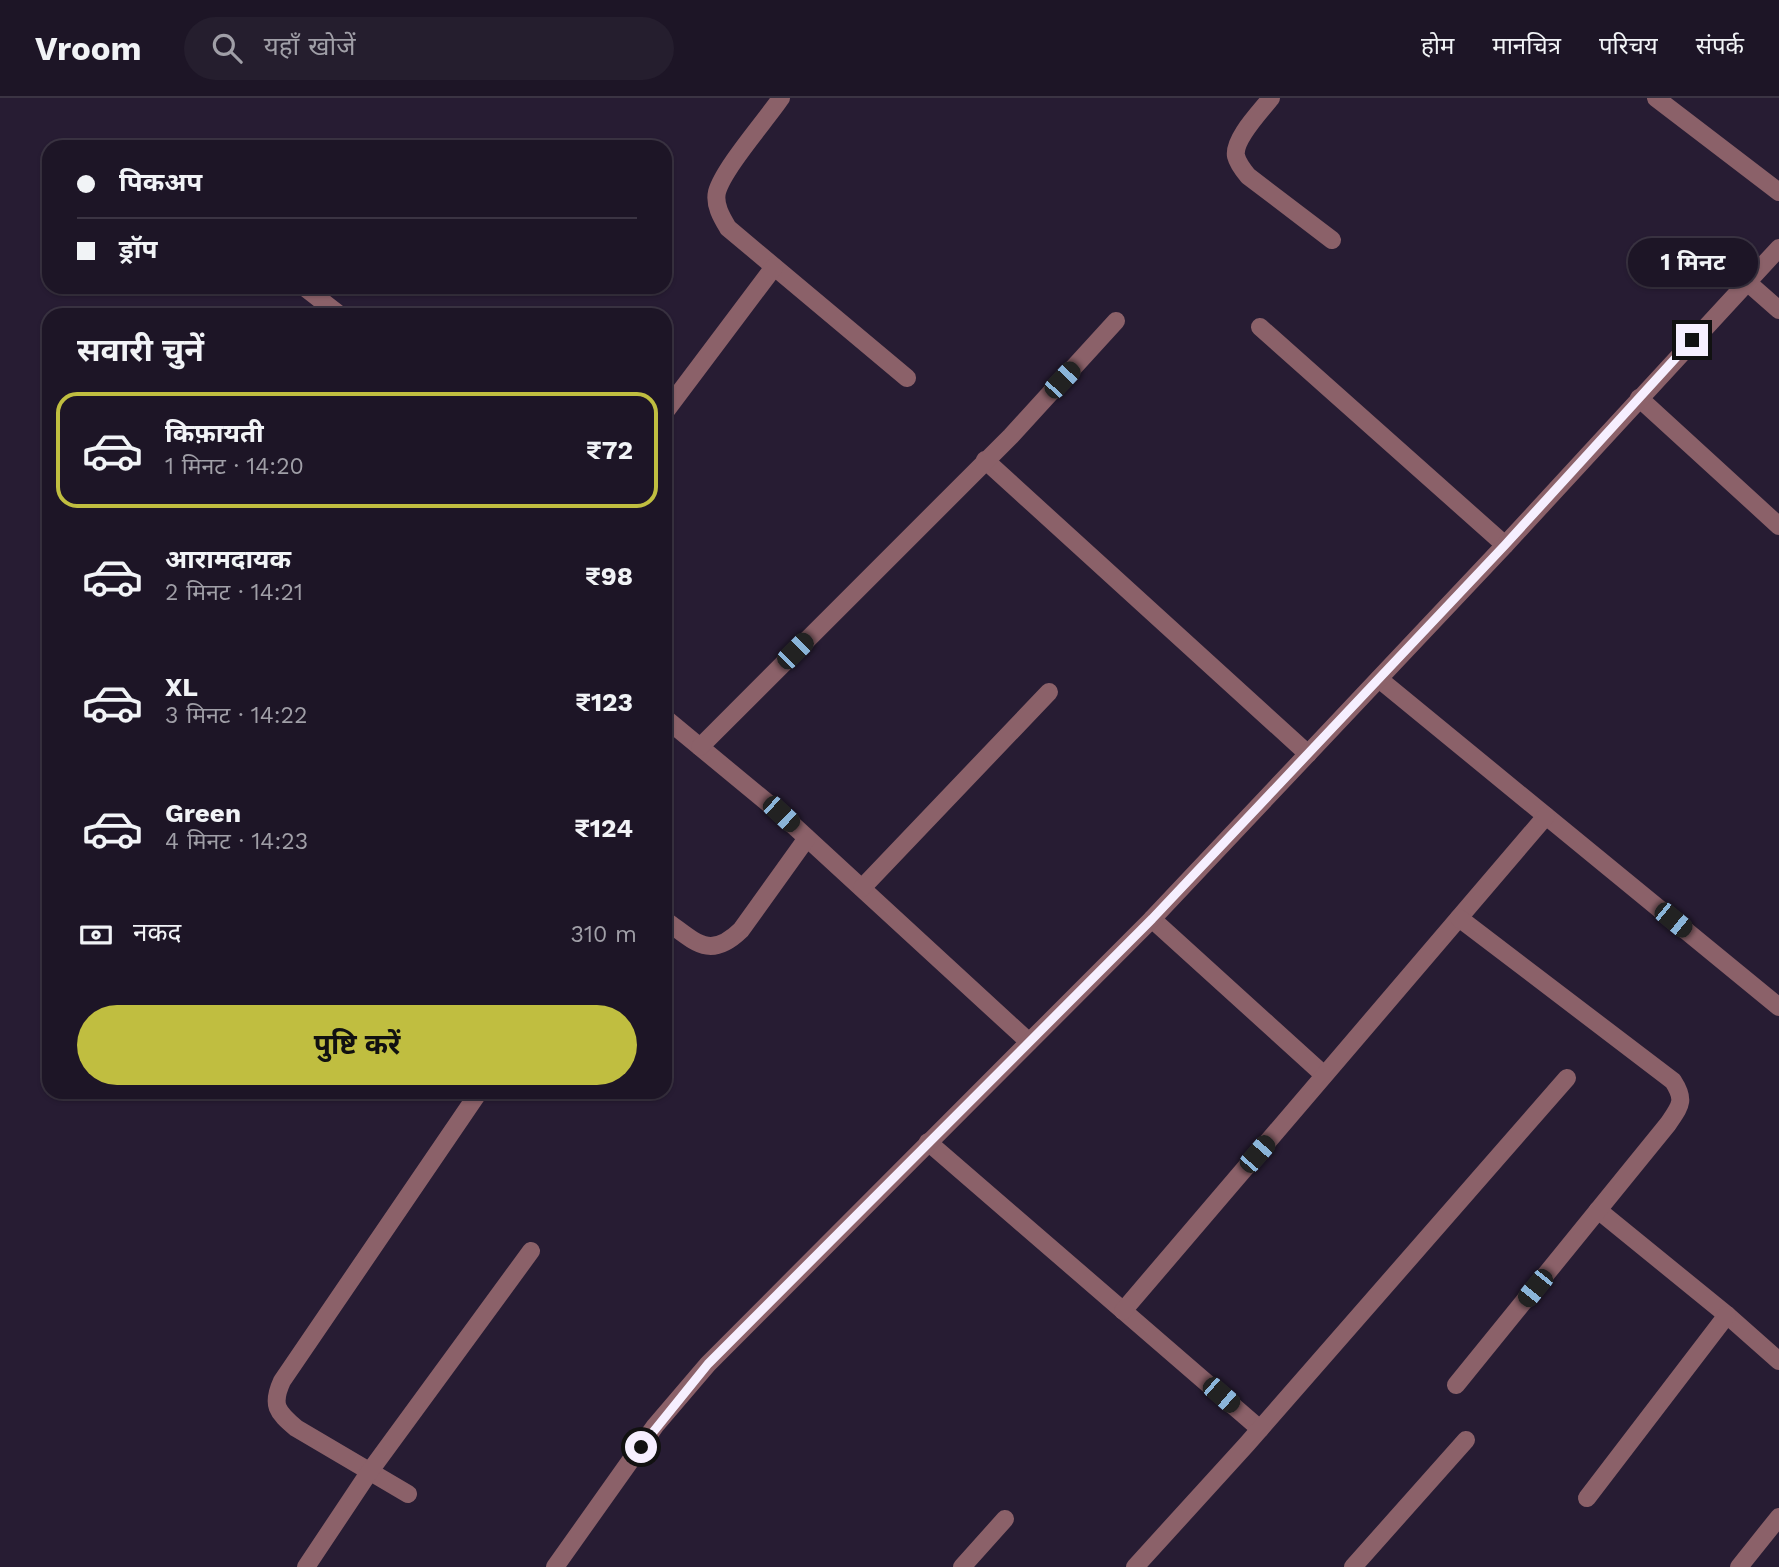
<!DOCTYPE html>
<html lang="hi">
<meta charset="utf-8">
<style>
body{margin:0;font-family:"Work Sans","Noto Sans Devanagari",sans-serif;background:#251e2e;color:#f1f3f6;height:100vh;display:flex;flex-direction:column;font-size:26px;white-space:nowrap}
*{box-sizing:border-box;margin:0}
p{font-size:23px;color:#a09fa7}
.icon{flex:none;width:38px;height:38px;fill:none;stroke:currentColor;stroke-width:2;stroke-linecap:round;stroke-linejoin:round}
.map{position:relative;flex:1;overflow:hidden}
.drawer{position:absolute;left:42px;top:210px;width:630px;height:791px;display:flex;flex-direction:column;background:#1d1526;border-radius:21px;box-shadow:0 2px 5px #0004,0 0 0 2px #3b3443}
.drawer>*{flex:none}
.hud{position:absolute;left:42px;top:42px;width:630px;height:154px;border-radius:21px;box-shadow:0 2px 5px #0004,0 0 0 2px #3b3443;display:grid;align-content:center;height:154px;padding:0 35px;background:#1d1526}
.end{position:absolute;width:32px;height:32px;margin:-16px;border:9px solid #f6efff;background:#111;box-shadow:0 0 0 4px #111}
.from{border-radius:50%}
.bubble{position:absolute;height:49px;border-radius:24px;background:#1d1526;box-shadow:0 2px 5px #0004,0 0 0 2px #3b3443;font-size:23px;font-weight:700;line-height:49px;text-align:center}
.car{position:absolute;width:21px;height:42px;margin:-21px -10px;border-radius:9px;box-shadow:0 0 5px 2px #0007;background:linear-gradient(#222 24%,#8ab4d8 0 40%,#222 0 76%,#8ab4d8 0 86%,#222 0)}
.hud b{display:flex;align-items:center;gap:24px;height:66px;font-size:26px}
.hud b+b{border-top:2px solid #3b3443}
.hud i{width:18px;height:18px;background:#f1f3f6}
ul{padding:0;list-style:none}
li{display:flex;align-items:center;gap:21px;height:116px;margin:0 14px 10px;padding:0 21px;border:4px solid transparent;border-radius:21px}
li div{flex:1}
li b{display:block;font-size:26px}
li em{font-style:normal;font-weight:700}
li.on{border-color:#c0be40}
li>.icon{width:63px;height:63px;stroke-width:1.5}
h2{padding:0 35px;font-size:32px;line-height:84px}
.pay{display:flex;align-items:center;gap:18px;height:77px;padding:0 35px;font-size:26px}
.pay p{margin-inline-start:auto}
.button{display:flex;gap:14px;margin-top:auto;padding:14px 35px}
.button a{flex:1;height:80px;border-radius:42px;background:#c0be40;color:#111;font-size:28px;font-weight:700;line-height:80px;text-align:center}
header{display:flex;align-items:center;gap:42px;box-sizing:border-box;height:98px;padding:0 35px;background:#1d1526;border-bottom:2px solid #3b3443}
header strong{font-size:33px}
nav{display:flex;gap:38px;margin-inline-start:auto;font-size:24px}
.search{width:490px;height:63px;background:#251e2e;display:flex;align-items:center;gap:18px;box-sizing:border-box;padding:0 24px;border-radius:38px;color:#a09fa7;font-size:26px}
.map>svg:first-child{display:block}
</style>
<header>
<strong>Vroom</strong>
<div class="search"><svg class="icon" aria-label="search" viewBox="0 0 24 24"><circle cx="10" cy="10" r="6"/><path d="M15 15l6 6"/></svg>यहाँ खोजें</div>
<nav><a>होम</a><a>मानचित्र</a><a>परिचय</a><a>संपर्क</a></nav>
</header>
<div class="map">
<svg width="1779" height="1469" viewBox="0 0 1779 1469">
<rect width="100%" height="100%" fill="#271c33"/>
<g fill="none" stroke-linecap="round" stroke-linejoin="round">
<g stroke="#8b6169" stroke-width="18">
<path d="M781,0C766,22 723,71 717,94C714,107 722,120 728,130L907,280"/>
<path d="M1271,0C1261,13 1233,41 1236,58C1238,66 1243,72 1248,78L1332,142"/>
<polyline points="1656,0 1779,94"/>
<polyline points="1746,183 1779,212"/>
<polyline points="304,189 340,217"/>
<polyline points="1260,229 1505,447"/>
<polyline points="1639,300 1779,428"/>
<polyline points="665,314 774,169"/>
<polyline points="985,362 1308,656"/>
<polyline points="1379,581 1779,909"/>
<polyline points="665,620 781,716 1029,944"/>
<polyline points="700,649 1011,338 1116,223"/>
<polyline points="862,790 1049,594"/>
<polyline points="1152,821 1324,977"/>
<path d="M665,822C695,843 709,863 741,832L807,740"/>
<polyline points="928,1044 1260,1331"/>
<polyline points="1598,1112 1727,1217 1779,1263"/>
<polyline points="1123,1213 1546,718"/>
<path d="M1456,1287L1668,1026C1680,1008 1686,1003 1673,983L1459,820"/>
<path d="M408,1396L296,1330C277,1314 271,1307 282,1283L479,994"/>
<polyline points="1587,1400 1727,1217"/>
<polyline points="306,1469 370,1373 531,1153"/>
<polyline points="555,1469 655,1328 708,1266 1152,821 1505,447 1779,150"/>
<polyline points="962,1469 1005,1421"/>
<polyline points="1135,1469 1247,1346 1567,980"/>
<polyline points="1353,1469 1466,1342"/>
<polyline points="1739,1469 1779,1419"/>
</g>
</g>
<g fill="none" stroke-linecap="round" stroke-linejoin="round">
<polyline stroke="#f6efff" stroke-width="9" points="641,1349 708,1266 1152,821 1505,447 1692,242"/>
</g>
</svg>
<i class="end from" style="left:641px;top:1349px"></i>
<i class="end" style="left:1692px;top:242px"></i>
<div class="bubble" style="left:1628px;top:140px;width:130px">1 मिनट</div>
<i class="car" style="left:1062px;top:282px;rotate:43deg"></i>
<i class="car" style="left:795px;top:553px;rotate:45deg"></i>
<i class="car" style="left:781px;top:716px;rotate:133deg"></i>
<i class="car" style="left:1673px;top:822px;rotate:129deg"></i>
<i class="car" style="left:1257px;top:1056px;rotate:41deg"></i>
<i class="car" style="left:1535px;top:1190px;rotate:219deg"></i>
<i class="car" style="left:1221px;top:1297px;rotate:131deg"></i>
<div class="hud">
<b><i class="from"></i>पिकअप</b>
<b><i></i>ड्रॉप</b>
</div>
<section class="drawer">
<h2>सवारी चुनें</h2>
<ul>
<li class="on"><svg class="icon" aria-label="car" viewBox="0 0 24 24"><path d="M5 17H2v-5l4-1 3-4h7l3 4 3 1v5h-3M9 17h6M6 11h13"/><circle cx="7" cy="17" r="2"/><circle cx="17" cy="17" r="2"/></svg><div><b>किफ़ायती</b><p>1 मिनट · 14:20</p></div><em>₹72</em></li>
<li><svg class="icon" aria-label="car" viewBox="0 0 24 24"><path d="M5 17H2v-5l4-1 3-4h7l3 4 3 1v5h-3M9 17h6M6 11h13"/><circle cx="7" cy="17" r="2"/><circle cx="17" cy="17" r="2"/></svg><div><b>आरामदायक</b><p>2 मिनट · 14:21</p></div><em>₹98</em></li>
<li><svg class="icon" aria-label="car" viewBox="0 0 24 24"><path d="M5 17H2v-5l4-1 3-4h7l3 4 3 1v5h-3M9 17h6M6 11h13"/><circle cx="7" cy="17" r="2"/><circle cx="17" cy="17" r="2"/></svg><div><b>XL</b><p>3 मिनट · 14:22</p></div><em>₹123</em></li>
<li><svg class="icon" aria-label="car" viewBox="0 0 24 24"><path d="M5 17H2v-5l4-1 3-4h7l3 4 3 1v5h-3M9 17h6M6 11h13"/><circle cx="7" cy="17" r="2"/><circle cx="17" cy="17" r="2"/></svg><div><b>Green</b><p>4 मिनट · 14:23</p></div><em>₹124</em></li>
</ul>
<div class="pay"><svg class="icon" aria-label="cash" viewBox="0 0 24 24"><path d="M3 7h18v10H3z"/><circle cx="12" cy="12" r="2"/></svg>नकद<p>310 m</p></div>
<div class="button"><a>पुष्टि करें</a></div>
</section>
</div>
